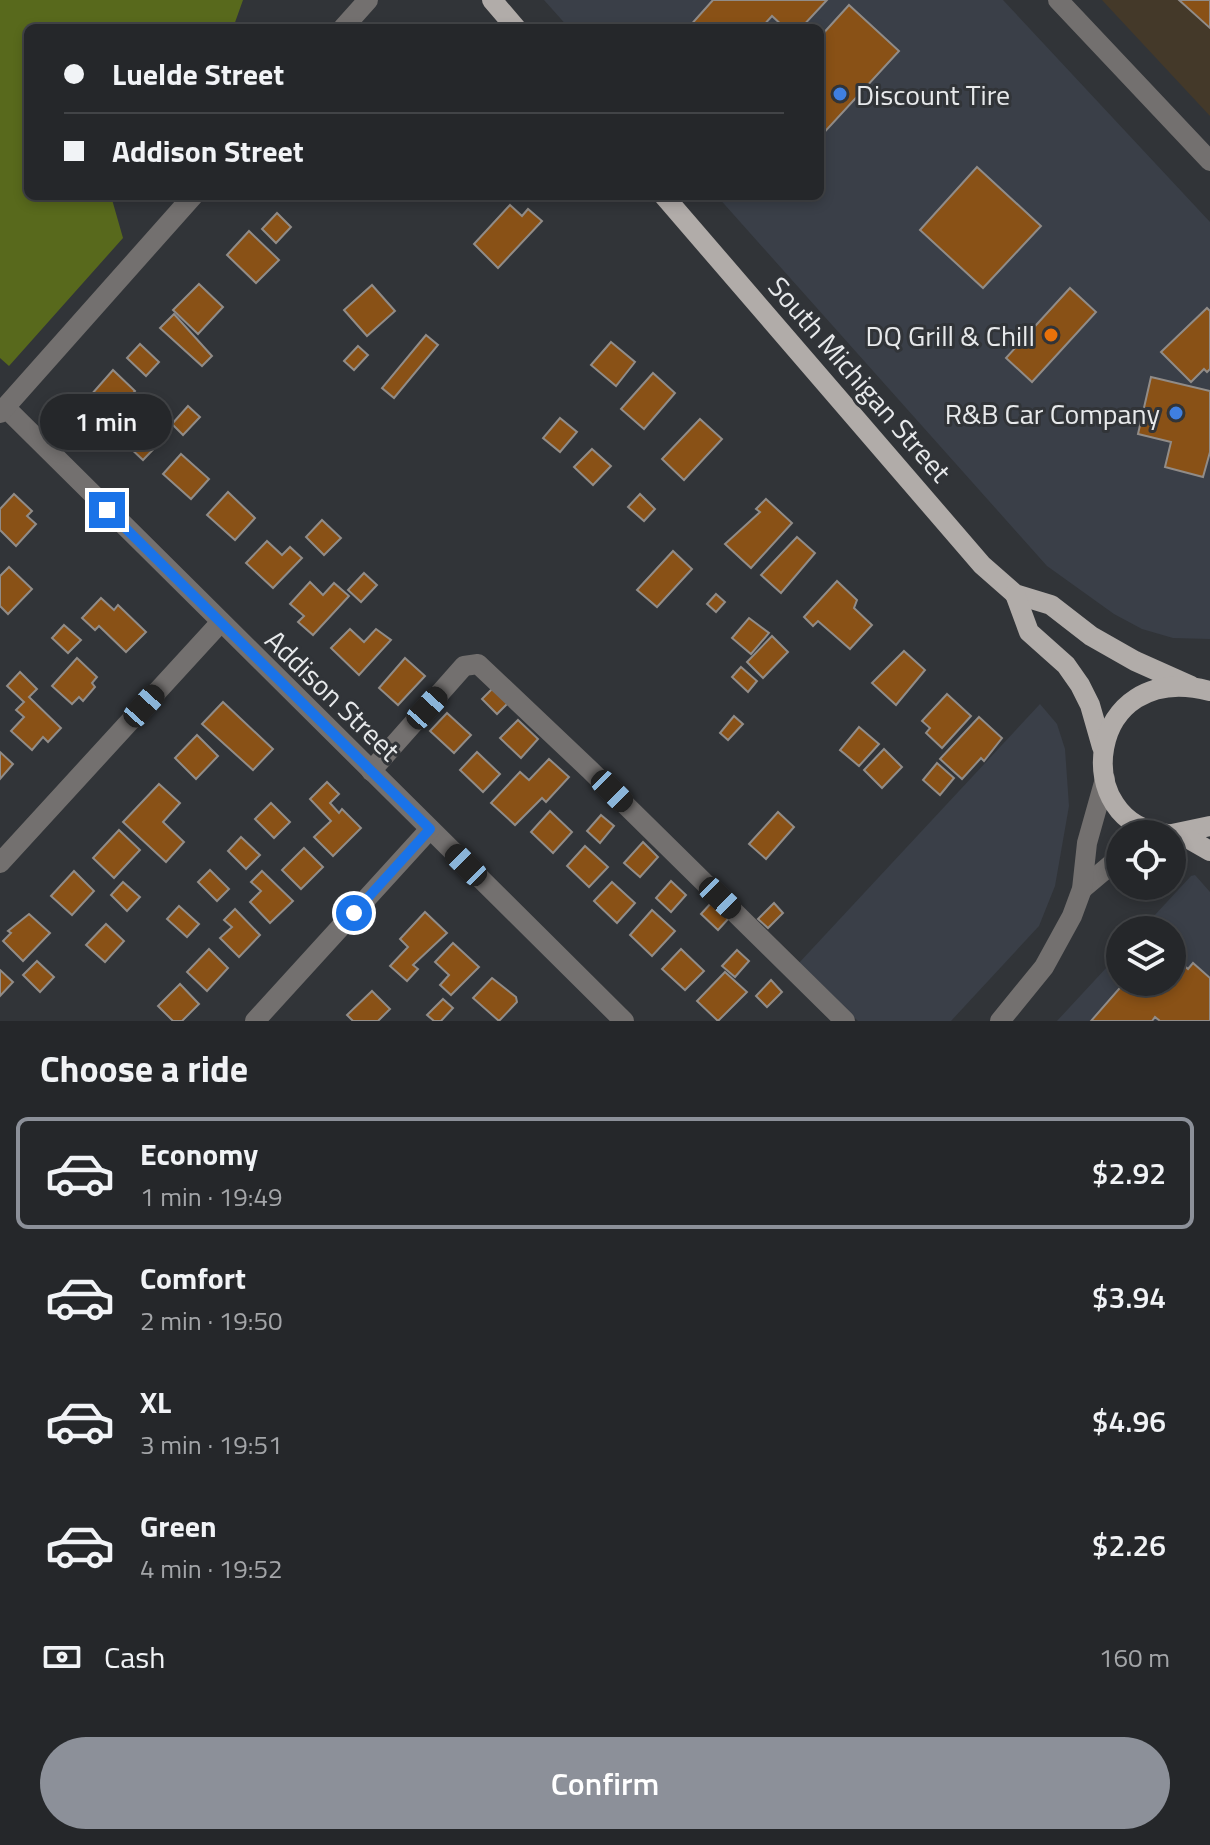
<!DOCTYPE html>
<meta charset="utf-8">
<style>
body{margin:0;font-family:"Titillium Web",sans-serif;background:#2d2f32;color:#f1f3f6;height:100vh;display:flex;flex-direction:column;font-size:30px;white-space:nowrap}
*{box-sizing:border-box;margin:0}
p{font-size:26px;color:#a3a5a8}
.icon{flex:none;width:44px;height:44px;fill:none;stroke:currentColor;stroke-width:2;stroke-linecap:round;stroke-linejoin:round}
.map{position:relative;height:1021px;overflow:hidden}
.side{display:flex;flex-direction:column;background:#25272a;flex:1}
.side>*{flex:none}
.banner{position:absolute;left:24px;top:24px;width:800px;height:176px;border-radius:12px;box-shadow:0 4px 12px #0003,0 0 0 2px #424447;display:grid;align-content:center;height:176px;padding:0 40px;background:#25272a}
.tools{position:absolute;left:1106px;top:820px;display:grid;gap:16px}
.tools a{display:grid;place-items:center;width:80px;height:80px;border-radius:50%;background:#25272a;box-shadow:0 4px 12px #0003,0 0 0 2px #424447;font-size:40px}
.end{position:absolute;width:36px;height:36px;margin:-18px;border:10px solid #1a73e8;background:#fff;box-shadow:0 0 0 4px #fff}
.from{border-radius:50%}
.bubble{position:absolute;height:56px;border-radius:28px;background:#25272a;box-shadow:0 4px 12px #0003,0 0 0 2px #424447;font-size:26px;font-weight:600;line-height:56px;text-align:center}
.car{position:absolute;width:24px;height:48px;margin:-24px -12px;border-radius:10px;box-shadow:0 0 6px 2px #0007;background:linear-gradient(#222 24%,#8ab4d8 0 40%,#222 0 76%,#8ab4d8 0 86%,#222 0)}
.banner b{display:flex;align-items:center;gap:28px;height:76px;font-size:30px}
.banner b+b{border-top:2px solid #424447}
.banner i{width:20px;height:20px;background:#f1f3f6}
ul{padding:0;list-style:none}
li{display:flex;align-items:center;gap:24px;height:112px;margin:0 16px 12px;padding:0 24px;border:4px solid transparent;border-radius:12px}
li div{flex:1}
li b{display:block;font-size:30px}
li em{font-style:normal;font-weight:600}
li.on{border-color:#8c9099}
li>.icon{width:72px;height:72px;stroke-width:1.5}
h2{padding:0 40px;font-size:36px;line-height:96px}
.pay{display:flex;align-items:center;gap:20px;height:88px;padding:0 40px;font-size:30px}
.pay p{margin-inline-start:auto}
.button{display:flex;gap:16px;margin-top:auto;padding:16px 40px}
.button a{flex:1;height:92px;border-radius:48px;background:#8c9099;color:#fff;font-size:32px;font-weight:600;line-height:92px;text-align:center}
.map>svg:first-child{display:block}
</style>
<div class="map">
<svg width="1210" height="1021" viewBox="0 0 1210 1021">
<rect width="100%" height="100%" fill="#313438"/>
<g fill="#3a3f48">
<polygon points="544,0 1003,0 1210,222 1210,639 1173,638 1142,629 1114,614 1047,566 717,196 820,196 820,28 569,28"/>
<polygon points="1040,704 1057,724 1065,749 1069,806 1055,886 1039,926 951,1021 858,1021 798,964"/>
<polygon points="1195,875 1210,892 1210,1021 1057,1021 1120,953 1120,982 1172,982 1172,930 1141,930 1191,876"/>
</g>
<polygon fill="#443929" points="1102,0 1210,0 1210,116"/>
<polygon fill="#58691c" points="0,0 243,0 233,28 28,28 28,196 111,196 123,238 9,366 0,358"/>
<g fill="#895116" stroke="#918c88" stroke-width="2">
<polygon points="713,0 827,0 801,28 785,28 772,16 761,28 688,28"/>
<polygon points="1179,0 1210,0 1210,28"/>
<polygon points="849,5 899,51 820,137 820,37"/>
<polygon points="977,167 1041,226 983,288 920,230"/>
<polygon points="510,205 522,216 528,209 542,221 498,268 474,244"/>
<polygon points="277,213 291,227 276,243 262,229"/>
<polygon points="249,231 279,260 256,283 227,255"/>
<polygon points="199,284 223,307 198,334 173,310"/>
<polygon points="372,285 395,311 367,336 344,310"/>
<polygon points="1070,288 1096,312 1032,382 1006,358"/>
<polygon points="1207,308 1210,311 1210,369 1207,372 1204,369 1191,382 1161,352"/>
<polygon points="174,314 212,356 202,366 160,328"/>
<polygon points="426,335 438,345 394,398 382,388"/>
<polygon points="611,342 635,362 616,386 591,365"/>
<polygon points="140,344 159,362 146,376 127,358"/>
<polygon points="358,346 368,355 354,370 344,361"/>
<polygon points="113,370 135,391 113,415 91,395"/>
<polygon points="653,373 675,393 644,429 621,409"/>
<polygon points="1151,377 1210,391 1210,452 1203,477 1165,467 1171,442 1138,434"/>
<polygon points="188,406 200,417 183,435 172,424"/>
<polygon points="139,409 167,435 143,460 128,446 132,441 120,430"/>
<polygon points="560,418 577,432 560,452 543,438"/>
<polygon points="700,419 722,439 684,480 662,459"/>
<polygon points="592,449 611,466 593,485 574,467"/>
<polygon points="181,454 209,479 191,499 163,474"/>
<polygon points="228,492 255,518 235,540 207,515"/>
<polygon points="14,494 32,511 27,516 36,524 16,546 0,530 0,509"/>
<polygon points="640,494 655,509 644,521 628,507"/>
<polygon points="766,499 792,523 751,568 725,544 760,512 756,509"/>
<polygon points="322,520 341,538 324,555 306,537"/>
<polygon points="797,537 815,553 781,593 761,575"/>
<polygon points="267,541 282,555 290,547 302,558 273,588 246,563"/>
<polygon points="673,551 692,569 657,607 637,590"/>
<polygon points="9,567 32,589 8,614 0,606 0,576"/>
<polygon points="364,573 377,585 361,602 348,590"/>
<polygon points="837,581 857,600 854,608 872,625 850,649 818,621 813,626 804,617"/>
<polygon points="310,582 323,595 334,583 349,596 313,635 298,622 304,616 290,604"/>
<polygon points="716,594 725,602 716,612 707,604"/>
<polygon points="101,598 114,610 118,605 146,632 126,652 99,626 95,630 82,618"/>
<polygon points="749,618 769,633 751,654 732,638"/>
<polygon points="64,625 81,640 68,653 52,638"/>
<polygon points="350,629 364,642 376,629 391,640 359,675 331,648"/>
<polygon points="772,636 788,652 763,678 747,662"/>
<polygon points="904,651 925,670 896,705 872,683"/>
<polygon points="77,658 97,677 92,683 95,687 83,701 79,697 72,704 52,686"/>
<polygon points="405,658 425,676 398,705 379,688"/>
<polygon points="741,667 757,681 748,692 732,677"/>
<polygon points="20,672 37,689 29,697 61,728 48,742 43,737 32,750 11,731 24,717 16,710 24,702 7,686"/>
<polygon points="495,686 510,701 497,714 482,699"/>
<polygon points="947,694 971,716 942,748 926,733 930,728 922,721"/>
<polygon points="223,702 273,749 253,770 202,724"/>
<polygon points="447,713 471,735 454,753 430,731"/>
<polygon points="734,716 743,724 728,740 720,733"/>
<polygon points="979,717 1002,738 984,761 981,758 962,779 940,759"/>
<polygon points="518,720 538,739 521,758 500,738"/>
<polygon points="859,727 879,744 859,766 840,750"/>
<polygon points="197,735 218,756 196,779 175,758"/>
<polygon points="884,749 902,767 882,788 864,770"/>
<polygon points="0,752 13,764 0,779"/>
<polygon points="477,752 500,774 483,792 460,770"/>
<polygon points="549,759 569,777 546,802 542,798 515,825 491,803 520,772 529,780"/>
<polygon points="937,763 954,778 940,795 923,780"/>
<polygon points="327,782 339,794 330,803 339,813 342,809 361,828 333,856 314,837 331,821 310,799"/>
<polygon points="159,784 180,803 163,822 184,842 166,862 123,822"/>
<polygon points="271,803 290,822 274,838 255,819"/>
<polygon points="550,811 572,832 553,853 531,832"/>
<polygon points="778,812 794,827 766,859 749,844"/>
<polygon points="601,815 614,826 600,843 587,831"/>
<polygon points="119,830 140,850 114,878 93,858"/>
<polygon points="241,837 260,855 246,869 228,851"/>
<polygon points="643,842 658,857 640,877 624,863"/>
<polygon points="585,846 608,867 589,887 567,866"/>
<polygon points="304,848 323,867 301,889 282,870"/>
<polygon points="210,870 229,889 217,901 198,882"/>
<polygon points="74,871 94,891 72,915 51,896"/>
<polygon points="262,871 293,901 270,923 250,902 261,891 251,882"/>
<polygon points="671,881 686,895 671,912 656,898"/>
<polygon points="123,882 140,897 127,911 111,895"/>
<polygon points="612,882 635,903 617,923 594,901"/>
<polygon points="712,902 729,918 718,930 701,914"/>
<polygon points="774,903 783,913 768,928 758,919"/>
<polygon points="179,906 199,924 187,937 167,919"/>
<polygon points="235,909 260,935 239,957 220,938 232,927 224,920"/>
<polygon points="652,910 675,931 652,956 630,935"/>
<polygon points="425,912 447,933 413,965 418,969 407,981 390,966 408,947 400,939"/>
<polygon points="29,914 50,933 23,961 3,941 11,933 8,931"/>
<polygon points="106,924 124,941 105,962 86,945"/>
<polygon points="453,943 479,967 451,995 440,985 449,975 435,962"/>
<polygon points="209,949 228,968 207,991 187,972"/>
<polygon points="681,949 704,971 685,990 662,969"/>
<polygon points="737,950 749,961 735,977 722,966"/>
<polygon points="1172,955 1188,969 1193,963 1210,978 1210,1021 1160,1021 1155,1017 1152,1021 1091,1021 1125,982 1172,982"/>
<polygon points="37,961 54,977 40,992 23,975"/>
<polygon points="0,970 13,982 0,996"/>
<polygon points="725,972 747,992 718,1021 697,1001"/>
<polygon points="492,978 516,997 517,1002 499,1021 473,998"/>
<polygon points="771,980 782,992 767,1007 756,996"/>
<polygon points="180,984 199,1004 182,1021 173,1021 158,1006"/>
<polygon points="372,991 390,1009 378,1021 353,1021 347,1015"/>
<polygon points="443,999 453,1008 441,1021 434,1021 427,1015"/>
</g>
<g fill="none" stroke-linecap="round" stroke-linejoin="round">
<g stroke="#73706f" stroke-width="20">
<polyline points="1058,0 1210,161"/>
<polyline points="343,28 368,0"/>
<polyline points="5,407 624,1021"/>
<polyline points="0,413 193,196"/>
<polyline points="371,771 464,666 478,664 590,770 845,1021"/>
<polyline points="0,863 220,623"/>
<polyline points="1082,889 1120,857"/>
<polyline points="255,1021 430,829"/>
<polyline points="1000,1021 1044,967 1072,916 1082,889 1087,843 1105,779"/>
</g>
<g stroke="#b1aca9" stroke-width="20">
<polyline points="492,0 516,28"/>
<polyline points="664,196 982,565 1015,594 1051,605 1091,636 1135,661 1191,686"/>
<polyline points="1015,594 1029,632 1066,665 1080,685 1090,705 1102,747"/>
<path d="M1168,834C1068,827 1084,658 1210,691"/>
<polyline points="1172,834 1210,826"/>
<polyline points="1182,835 1210,851"/>
</g>
</g>
<g fill="none" stroke-linecap="round" stroke-linejoin="round">
<polyline stroke="#1a73e8" stroke-width="10" points="107,510 430,829 354,913"/>
</g>
<g fill="#3f7fe0" stroke="#313438" stroke-width="3">
<circle cx="840" cy="94" r="8"/>
<circle cx="1176" cy="413" r="8"/>
</g>
<circle fill="#e8710a" stroke="#313438" stroke-width="3" cx="1051" cy="335" r="8"/>
<g text-anchor="middle" dominant-baseline="central" stroke-width="6" stroke-linejoin="round" paint-order="stroke">
<g font-size="28" fill="#e7e9eb" stroke="#313438" text-anchor="end">
<text x="856" y="94" text-anchor="start">Discount Tire</text>
<text x="1035" y="335">DQ Grill &amp; Chill</text>
<text x="1160" y="413">R&amp;B Car Company</text>
</g>
<g font-size="28" fill="#e7e9eb" stroke="#313438">
<text transform="translate(860 379) rotate(49)">South Michigan Street</text>
<text transform="translate(333 695) rotate(44)">Addison Street</text>
</g>
</g>
</svg>
<div class="tools">
<a><svg class="icon" aria-label="locate" viewBox="0 0 24 24"><circle cx="12" cy="12" r="6"/><path d="M12 2v4M12 18v4M2 12h4M18 12h4"/></svg></a>
<a><svg class="icon" aria-label="layers" viewBox="0 0 24 24"><path d="M12 4l9 5-9 5-9-5zM3 14l9 5 9-5"/></svg></a>
</div>
<i class="end from" style="left:354px;top:913px"></i>
<i class="end" style="left:107px;top:510px"></i>
<div class="bubble" style="left:40px;top:394px;width:132px">1 min</div>
<i class="car" style="left:144px;top:706px;rotate:42deg"></i>
<i class="car" style="left:427px;top:708px;rotate:42deg"></i>
<i class="car" style="left:612px;top:791px;rotate:135deg"></i>
<i class="car" style="left:466px;top:865px;rotate:315deg"></i>
<i class="car" style="left:720px;top:898px;rotate:134deg"></i>
<div class="banner">
<b><i class="from"></i>Luelde Street</b>
<b><i></i>Addison Street</b>
</div>
</div>
<section class="side">
<h2>Choose a ride</h2>
<ul>
<li class="on"><svg class="icon" aria-label="car" viewBox="0 0 24 24"><path d="M5 17H2v-5l4-1 3-4h7l3 4 3 1v5h-3M9 17h6M6 11h13"/><circle cx="7" cy="17" r="2"/><circle cx="17" cy="17" r="2"/></svg><div><b>Economy</b><p>1 min · 19:49</p></div><em>$2.92</em></li>
<li><svg class="icon" aria-label="car" viewBox="0 0 24 24"><path d="M5 17H2v-5l4-1 3-4h7l3 4 3 1v5h-3M9 17h6M6 11h13"/><circle cx="7" cy="17" r="2"/><circle cx="17" cy="17" r="2"/></svg><div><b>Comfort</b><p>2 min · 19:50</p></div><em>$3.94</em></li>
<li><svg class="icon" aria-label="car" viewBox="0 0 24 24"><path d="M5 17H2v-5l4-1 3-4h7l3 4 3 1v5h-3M9 17h6M6 11h13"/><circle cx="7" cy="17" r="2"/><circle cx="17" cy="17" r="2"/></svg><div><b>XL</b><p>3 min · 19:51</p></div><em>$4.96</em></li>
<li><svg class="icon" aria-label="car" viewBox="0 0 24 24"><path d="M5 17H2v-5l4-1 3-4h7l3 4 3 1v5h-3M9 17h6M6 11h13"/><circle cx="7" cy="17" r="2"/><circle cx="17" cy="17" r="2"/></svg><div><b>Green</b><p>4 min · 19:52</p></div><em>$2.26</em></li>
</ul>
<div class="pay"><svg class="icon" aria-label="cash" viewBox="0 0 24 24"><path d="M3 7h18v10H3z"/><circle cx="12" cy="12" r="2"/></svg>Cash<p>160 m</p></div>
<div class="button"><a>Confirm</a></div>
</section>
